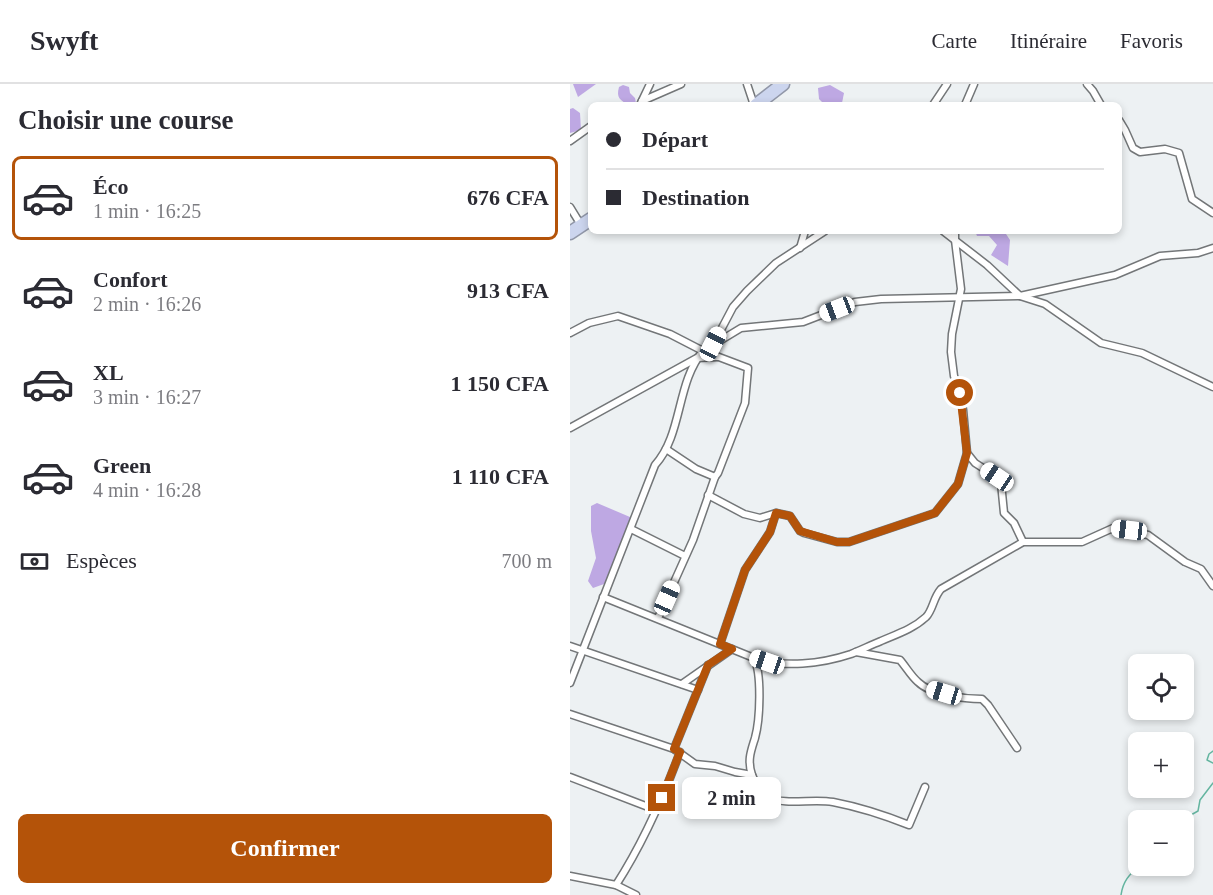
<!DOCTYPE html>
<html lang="fr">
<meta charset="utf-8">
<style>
body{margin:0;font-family:Georgia,serif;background:#f7f7f7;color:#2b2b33;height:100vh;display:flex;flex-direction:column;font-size:22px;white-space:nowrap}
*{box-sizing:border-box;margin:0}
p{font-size:20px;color:#7c7c81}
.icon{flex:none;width:33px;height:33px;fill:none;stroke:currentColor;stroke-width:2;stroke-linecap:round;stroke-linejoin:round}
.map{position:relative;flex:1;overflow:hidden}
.drawer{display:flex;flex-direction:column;background:#fff;width:570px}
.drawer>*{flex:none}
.banner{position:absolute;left:18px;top:18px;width:534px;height:132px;border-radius:9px;box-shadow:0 3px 9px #0003;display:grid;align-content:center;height:132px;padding:0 18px;background:#fff}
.tools{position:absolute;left:558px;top:570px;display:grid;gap:12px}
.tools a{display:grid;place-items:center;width:66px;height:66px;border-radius:9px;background:#fff;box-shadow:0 3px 9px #0003;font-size:30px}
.end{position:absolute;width:27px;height:27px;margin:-14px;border:8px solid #b45309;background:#fff;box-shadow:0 0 0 3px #fff}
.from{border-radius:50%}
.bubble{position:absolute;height:42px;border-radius:9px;background:#fff;box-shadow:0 3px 9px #0003;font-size:20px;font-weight:700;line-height:42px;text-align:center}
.car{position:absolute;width:18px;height:36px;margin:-18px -9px;border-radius:8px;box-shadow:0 0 4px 2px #0007;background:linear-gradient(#fff 24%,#345 0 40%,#fff 0 76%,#345 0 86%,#fff 0)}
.banner b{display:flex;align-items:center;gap:21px;height:57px;font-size:22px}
.banner b+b{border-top:2px solid #e1e1e2}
.banner i{width:15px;height:15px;background:#2b2b33}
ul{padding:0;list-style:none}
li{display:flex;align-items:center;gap:18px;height:84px;margin:0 12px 9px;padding:0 6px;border:3px solid transparent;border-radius:9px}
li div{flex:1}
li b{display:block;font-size:22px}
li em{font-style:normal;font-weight:700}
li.on{border-color:#b45309}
li>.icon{width:54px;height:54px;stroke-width:1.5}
h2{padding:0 18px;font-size:27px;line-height:72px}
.pay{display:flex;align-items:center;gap:15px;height:66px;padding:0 18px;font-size:22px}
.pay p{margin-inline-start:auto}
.button{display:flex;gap:12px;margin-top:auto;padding:12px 18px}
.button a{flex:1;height:69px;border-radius:9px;background:#b45309;color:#fff;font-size:24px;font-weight:700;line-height:69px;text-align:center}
header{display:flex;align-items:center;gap:36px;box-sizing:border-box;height:84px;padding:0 30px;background:#fff;border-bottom:2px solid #e1e1e2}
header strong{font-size:28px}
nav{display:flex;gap:33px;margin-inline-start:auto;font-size:21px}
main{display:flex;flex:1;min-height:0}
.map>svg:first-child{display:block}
</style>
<header>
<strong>Swyft</strong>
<nav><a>Carte</a><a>Itinéraire</a><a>Favoris</a></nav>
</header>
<main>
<section class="drawer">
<h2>Choisir une course</h2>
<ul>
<li class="on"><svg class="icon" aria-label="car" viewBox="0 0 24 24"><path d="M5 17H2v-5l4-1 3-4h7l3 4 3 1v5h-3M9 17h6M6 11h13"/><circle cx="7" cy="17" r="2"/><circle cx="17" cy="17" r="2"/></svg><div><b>Éco</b><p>1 min · 16:25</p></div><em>676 CFA</em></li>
<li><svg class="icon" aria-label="car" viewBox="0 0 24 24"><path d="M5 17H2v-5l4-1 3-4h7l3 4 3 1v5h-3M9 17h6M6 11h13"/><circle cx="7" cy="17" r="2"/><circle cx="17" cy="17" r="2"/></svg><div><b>Confort</b><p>2 min · 16:26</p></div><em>913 CFA</em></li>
<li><svg class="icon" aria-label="car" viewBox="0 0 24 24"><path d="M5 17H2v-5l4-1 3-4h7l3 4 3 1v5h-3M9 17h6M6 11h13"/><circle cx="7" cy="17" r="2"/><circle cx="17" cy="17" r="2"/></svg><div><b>XL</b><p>3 min · 16:27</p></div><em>1 150 CFA</em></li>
<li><svg class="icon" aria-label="car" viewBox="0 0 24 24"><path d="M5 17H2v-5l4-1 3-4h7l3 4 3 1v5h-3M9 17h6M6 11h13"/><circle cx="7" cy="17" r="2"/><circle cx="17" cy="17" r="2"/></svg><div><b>Green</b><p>4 min · 16:28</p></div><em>1 110 CFA</em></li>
</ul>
<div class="pay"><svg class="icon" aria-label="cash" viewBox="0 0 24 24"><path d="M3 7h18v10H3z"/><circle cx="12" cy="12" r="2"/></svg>Espèces<p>700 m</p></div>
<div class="button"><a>Confirmer</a></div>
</section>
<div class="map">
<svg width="643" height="811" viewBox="0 0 643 811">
<rect width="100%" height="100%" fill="#edf1f3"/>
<g fill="#bea8e3">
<polygon points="3,0 26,0 8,13"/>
<path d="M53,1L59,3L60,9L65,14L66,19L59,21C50,16 46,14 49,3Z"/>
<polygon points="260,1 274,9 272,19 268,21 255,21 249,15 248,4"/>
<polygon points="3,24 10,29 11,46 0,49 0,25"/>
<polygon points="405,147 434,147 440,156 438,182 421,171 427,161 419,152 407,152"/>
<polygon points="27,419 60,433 60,441 42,488 34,500 23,504 18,497 26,474 21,447 21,422"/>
</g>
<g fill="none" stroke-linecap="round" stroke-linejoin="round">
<g stroke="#64b5a0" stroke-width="1.5">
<polyline points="643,667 639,670 637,676 643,679"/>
<polyline points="612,736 628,727 630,716 643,699"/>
<path d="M551,811C553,797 559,791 569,782"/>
</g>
<defs>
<g id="street">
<polyline points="177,0 184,21"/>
<polyline points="517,0 523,7 531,21"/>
<polyline points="72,17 111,0"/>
<polyline points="70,21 80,0"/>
<polyline points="363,21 377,0"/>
<polyline points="395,21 404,0"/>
<polyline points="549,36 555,46 563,64 570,68 595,65 609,69 622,115 643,129"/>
<polyline points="0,57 21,42"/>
<polyline points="0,123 11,141"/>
<polyline points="373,147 417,181 450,212 475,220 531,259 572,269 643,303"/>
<polyline points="385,147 385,156 391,205 382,250 381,268 384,292 390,309 393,326 397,369 405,379 427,393 431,399 434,429 444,439 453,458"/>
<polyline points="230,164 235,147"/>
<polyline points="0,249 19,239 48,232 100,250 133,267 171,244 233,238 285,218 311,215 450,212 545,191 590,172 628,169 643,164"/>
<polyline points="144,259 163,223 177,207 206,179 255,147"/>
<polyline points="0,344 127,274 147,273"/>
<polyline points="96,365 126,385 145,393"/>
<polyline points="138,411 174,430 190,434 206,429 220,432 230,447 234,449 267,458 279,458 365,429 388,400 397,369"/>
<polyline points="61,445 115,472"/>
<path d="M33,513L184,574C214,584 251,580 281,570C291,566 301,561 311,557C327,550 343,545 356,533C363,526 363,514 371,505L453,458H512L543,444L578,451L615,478L631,485L643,502"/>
<polyline points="150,560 175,486 200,448 206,429"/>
<polyline points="0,562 128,606"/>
<path d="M286,568L330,576C336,583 341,592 348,598C361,611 395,615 412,615L418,621L447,664"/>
<path d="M0,599L85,381C113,350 106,299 133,267L178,284L175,319L148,389L145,393L123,456L88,534"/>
<polyline points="112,600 162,565"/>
<path d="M0,630L104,665L125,680L145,682L165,688L182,691C186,699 188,709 197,713C217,722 242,714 263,718C289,723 314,731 339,741L355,703"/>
<polyline points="104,665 138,581"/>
<path d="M182,691C177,676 181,667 185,654C190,636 192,590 184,574"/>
<polyline points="0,693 86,726"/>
<polyline points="0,792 46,801 66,811"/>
<path d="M46,801C73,759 93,714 110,668"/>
</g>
<g id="highway">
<polyline points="186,21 213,0"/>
<polyline points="0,149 21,135"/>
</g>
</defs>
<use href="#street" stroke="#737678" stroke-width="9"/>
<use href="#highway" stroke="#9197a8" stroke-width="15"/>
<use href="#street" stroke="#fff" stroke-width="6"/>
<use href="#highway" stroke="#ccd5ee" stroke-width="12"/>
</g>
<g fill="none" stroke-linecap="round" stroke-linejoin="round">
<polyline stroke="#b45309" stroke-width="8" points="92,714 110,668 104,665 138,581 162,565 150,560 175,486 200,448 206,429 220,432 230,447 267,458 279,458 365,429 388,400 397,369 390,309"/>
</g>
</svg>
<div class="tools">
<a><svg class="icon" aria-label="locate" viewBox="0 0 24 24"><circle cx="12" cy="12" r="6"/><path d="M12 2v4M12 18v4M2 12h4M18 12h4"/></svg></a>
<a>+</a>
<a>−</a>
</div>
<i class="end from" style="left:390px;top:309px"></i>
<i class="end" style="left:92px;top:714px"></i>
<div class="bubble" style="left:112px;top:693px;width:99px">2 min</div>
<i class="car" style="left:267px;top:225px;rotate:249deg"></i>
<i class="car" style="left:143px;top:260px;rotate:27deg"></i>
<i class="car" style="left:427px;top:393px;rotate:304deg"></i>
<i class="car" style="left:559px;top:446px;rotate:277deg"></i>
<i class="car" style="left:97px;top:514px;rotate:24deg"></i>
<i class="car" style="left:197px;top:578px;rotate:289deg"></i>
<i class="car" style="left:374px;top:609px;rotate:287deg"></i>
<div class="banner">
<b><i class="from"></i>Départ</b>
<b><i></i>Destination</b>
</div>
</div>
</main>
